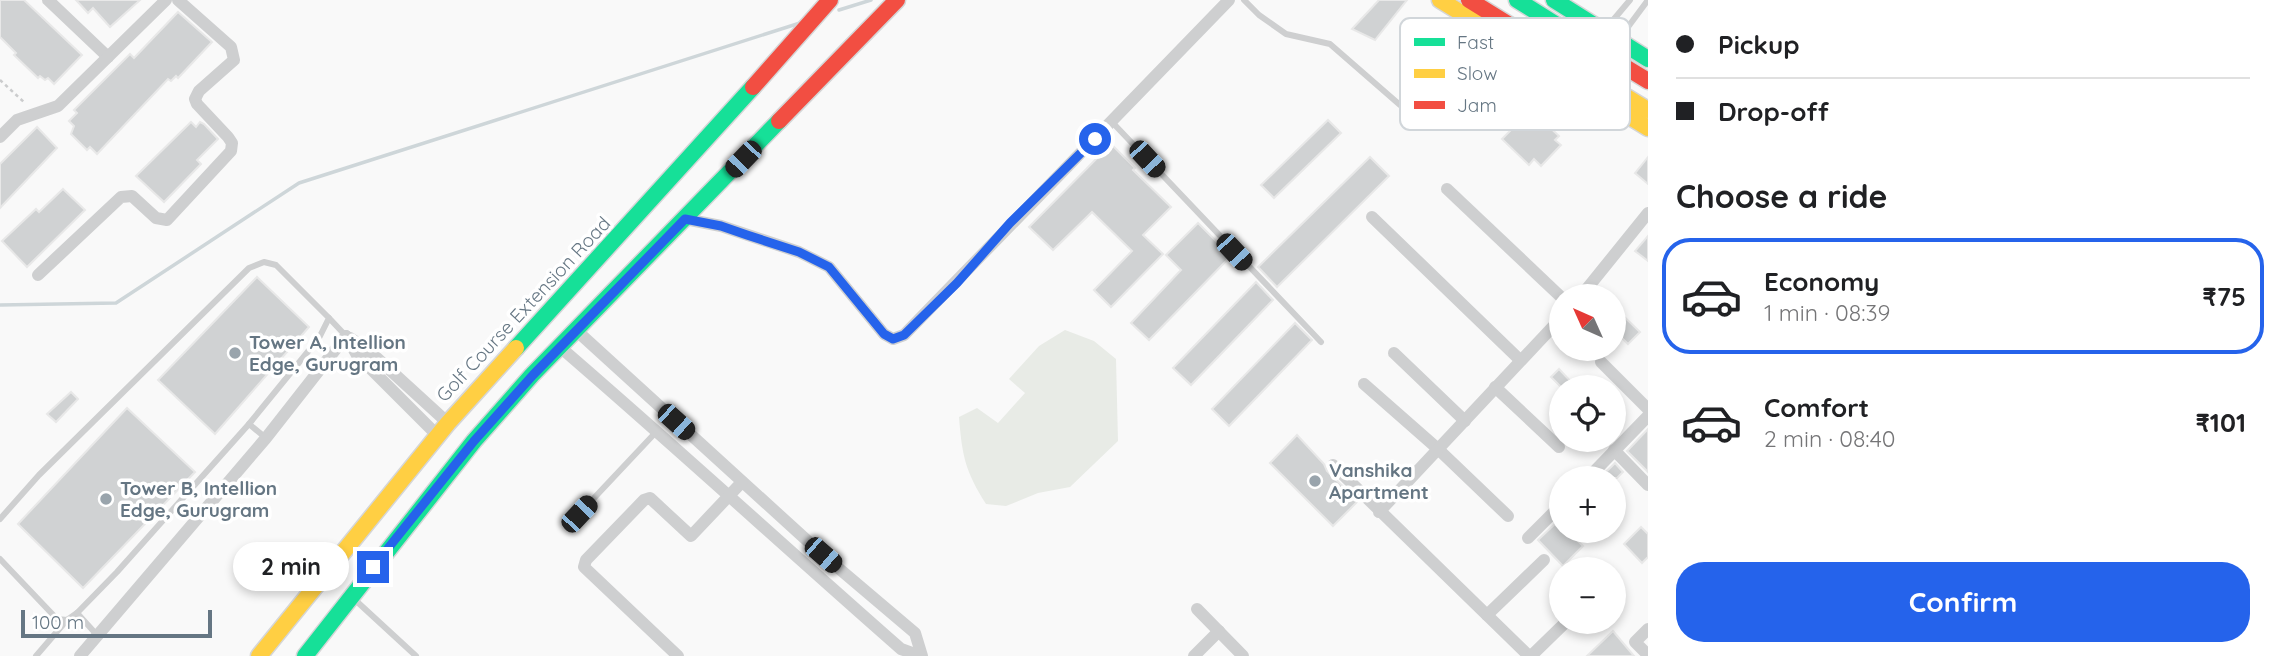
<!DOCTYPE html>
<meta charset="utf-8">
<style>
body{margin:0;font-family:Quicksand,sans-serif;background:#f2f2f2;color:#202124;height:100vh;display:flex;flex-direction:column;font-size:26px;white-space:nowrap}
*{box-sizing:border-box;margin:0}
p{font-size:23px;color:#757577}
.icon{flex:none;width:38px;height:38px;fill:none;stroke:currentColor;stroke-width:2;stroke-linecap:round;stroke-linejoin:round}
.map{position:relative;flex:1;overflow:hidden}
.side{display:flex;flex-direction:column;background:#fff;width:630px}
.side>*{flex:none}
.banner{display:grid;align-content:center;height:154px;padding:0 28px;background:#fff}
.needle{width:46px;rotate:315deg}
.tools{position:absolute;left:1549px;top:284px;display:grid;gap:14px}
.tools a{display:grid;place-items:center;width:77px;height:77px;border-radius:50%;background:#fff;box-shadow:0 4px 10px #0003;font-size:35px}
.scale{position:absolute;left:21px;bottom:18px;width:191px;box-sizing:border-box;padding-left:7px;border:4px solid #657683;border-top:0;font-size:19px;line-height:24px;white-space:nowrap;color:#657683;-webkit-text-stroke:5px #fff;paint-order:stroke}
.end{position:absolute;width:32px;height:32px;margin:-16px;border:9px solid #2563eb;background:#fff;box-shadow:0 0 0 4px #fff}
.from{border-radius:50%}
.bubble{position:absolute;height:49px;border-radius:24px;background:#fff;box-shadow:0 4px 10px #0003;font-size:23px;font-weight:700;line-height:49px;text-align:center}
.car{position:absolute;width:21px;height:42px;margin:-21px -10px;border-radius:9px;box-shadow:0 0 5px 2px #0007;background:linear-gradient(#222 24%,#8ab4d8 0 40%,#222 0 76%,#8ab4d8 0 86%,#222 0)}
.banner b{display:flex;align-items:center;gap:24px;height:66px;font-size:26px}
.banner b+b{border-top:2px solid #e0e0e0}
.banner i{width:18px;height:18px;background:#202124}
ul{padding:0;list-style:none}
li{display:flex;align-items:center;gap:21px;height:116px;margin:0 14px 10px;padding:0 14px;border:4px solid transparent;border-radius:28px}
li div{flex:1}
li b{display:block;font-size:26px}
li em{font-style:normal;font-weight:700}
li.active{border-color:#2563eb}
li>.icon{width:63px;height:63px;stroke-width:1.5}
h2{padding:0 28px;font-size:32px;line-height:84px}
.primary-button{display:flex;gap:14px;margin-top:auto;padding:14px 28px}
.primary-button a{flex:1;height:80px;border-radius:28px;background:#2563eb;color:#fff;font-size:28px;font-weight:700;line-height:80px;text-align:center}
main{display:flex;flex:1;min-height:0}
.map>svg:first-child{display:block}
</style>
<main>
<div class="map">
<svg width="1648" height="656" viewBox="0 0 1648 656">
<rect width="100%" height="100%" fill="#f9f9f9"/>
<path fill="#e8ebe6" d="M1065,330L1094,341L1116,359L1118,441L1070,487L1038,493L1006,506L986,504C965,471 962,455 959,417L977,408L998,423L1025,393L1009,379L1039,346Z"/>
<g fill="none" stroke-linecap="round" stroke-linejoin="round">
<g stroke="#ced6d9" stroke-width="3.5">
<polyline points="839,10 871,0"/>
<polyline points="0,305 116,303 299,183 800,23"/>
</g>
</g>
<g fill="#d0d2d3" stroke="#e8e8e8" stroke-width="2">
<polygon points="0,0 24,0 82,55 54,84 48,78 45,80 40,76 38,78 14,55 16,53 0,37"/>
<polygon points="76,0 140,0 110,27 93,8 88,13"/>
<polygon points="1379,0 1407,0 1375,40 1352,29"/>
<polygon points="178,12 212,42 178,78 176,76 171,81 168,79 97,154 90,147 87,150 71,134 74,126 69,121 77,113 74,110 130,54 134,58"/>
<polygon points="1519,108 1525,114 1530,109 1559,136 1555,140 1561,145 1541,166 1534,159 1529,165 1502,139 1513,128 1506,121"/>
<polygon points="1328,120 1341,133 1274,198 1261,185"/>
<polygon points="191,122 196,127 200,122 204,124 218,139 197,160 201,164 164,202 136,176"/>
<polygon points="37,127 57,148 0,208 0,164"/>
<polygon points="1111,144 1135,168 1133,170 1171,207 1143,235 1163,254 1111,307 1094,290 1132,251 1092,212 1053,250 1029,227"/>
<polygon points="1370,157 1389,176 1277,287 1258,267"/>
<polygon points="1648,157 1648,184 1635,173"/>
<polygon points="63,189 85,210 27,267 2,241 36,209 39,212"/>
<polygon points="1198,223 1231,256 1149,340 1131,323 1181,270 1166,255"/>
<polygon points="1648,236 1648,261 1635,251"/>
<polygon points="257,277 309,327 215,434 158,380"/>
<polygon points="1256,282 1273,300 1191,385 1173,368"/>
<polygon points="1614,307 1640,332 1628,344 1614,330"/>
<polygon points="1295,323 1312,340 1229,426 1212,409"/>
<polygon points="1559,369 1576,387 1561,387 1551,377"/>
<polygon points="71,392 78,399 56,422 47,414"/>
<polygon points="127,408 195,472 83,588 18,524"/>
<polygon points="1648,429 1648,472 1627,451"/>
<polygon points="1297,435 1324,464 1327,471 1358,501 1333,526 1270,463"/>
<polygon points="1615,463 1623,472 1617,478 1605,478 1603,475"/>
<polygon points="1558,521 1561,524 1561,530 1567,530 1583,546 1563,566 1538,540"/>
<polygon points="1641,527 1648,534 1648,557 1642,563 1624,544"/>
<polygon points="1613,631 1634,656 1587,656"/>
</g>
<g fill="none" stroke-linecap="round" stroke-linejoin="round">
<defs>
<g id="fast">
<polyline points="1517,0 1592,47"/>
<polyline points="1554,0 1648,59"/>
<polyline points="516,348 753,87"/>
<polyline points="305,656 474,441 532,375 779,121"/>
</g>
<g id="slow">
<polyline points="1440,0 1648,128"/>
<polyline points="1597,79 1648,110"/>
<polyline points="259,656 448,423 516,348"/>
</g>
<g id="jam">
<polyline points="1469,0 1578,67"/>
<polyline points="1612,59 1648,81"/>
<polyline points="753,87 830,0"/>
<polyline points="779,121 897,0"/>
</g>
</defs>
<use href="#fast" stroke="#d5d6d7" stroke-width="19"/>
<use href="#slow" stroke="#d5d6d7" stroke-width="19"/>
<use href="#jam" stroke="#d5d6d7" stroke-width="19"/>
<polyline stroke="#cbcccd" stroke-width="2.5" stroke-dasharray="3.5 3.5" stroke-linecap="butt" points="0,80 25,103"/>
<g stroke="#cecfd0" stroke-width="6">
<polyline points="1244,0 1259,15 1286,34 1330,44 1400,105"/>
<polyline points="1613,35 1614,19 1630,0"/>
<polyline points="1615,36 1628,27 1648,0"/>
<polyline points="1112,122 1321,342"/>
<polyline points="329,318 346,336"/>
<polyline points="249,424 266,438"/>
<polyline points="579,514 657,431"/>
<polyline points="0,519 39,475 249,268 264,262 276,265 329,318 319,338 249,424 117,572 77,613 67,620 57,619 0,559"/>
<polyline points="353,598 416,656"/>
<polyline points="77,613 97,635"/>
<polyline points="36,656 67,620"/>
</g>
<g stroke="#cecfd0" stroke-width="12">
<polyline points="48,0 108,57"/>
<polyline points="0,137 17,120 58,106 166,0"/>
<polyline points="1447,189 1561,297"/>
<polyline points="1372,217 1520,360"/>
<polyline points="685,219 721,226 799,252 829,267 884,334 893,339 904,335 1229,0"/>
<polyline points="38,275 121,197 132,196 156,218 167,220 231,151 232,143 228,137 197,104 195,99 199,91 234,60 231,47 178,0"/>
<polyline points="1581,296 1648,213"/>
<polyline points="577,331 823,555 915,633 922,656"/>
<polyline points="346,336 357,355 438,436"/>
<polyline points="350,338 367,349 448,423"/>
<path d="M560,347C675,446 787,549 901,649L920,656"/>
<polyline points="1394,353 1465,421"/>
<polyline points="1601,362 1648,409"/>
<polyline points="1364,384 1438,449 1508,516"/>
<polyline points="1495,387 1559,447"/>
<polyline points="1614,450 1648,485"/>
<polyline points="1333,465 1529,656"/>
<polyline points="1588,478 1648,416"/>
<polyline points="1379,512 1561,318"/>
<polyline points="1528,538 1561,505"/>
<polyline points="1197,609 1243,656"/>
<polyline points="1487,615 1544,560"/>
<polyline points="1648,629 1635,642 1648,655"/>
<polyline points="80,656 266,438 346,336"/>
<polyline points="678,656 584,567 586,560 644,500 650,498 691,536 742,482"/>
<polyline points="1194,656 1219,631"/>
<polyline points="1531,656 1567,621"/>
</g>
<use href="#fast" stroke="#16e098" stroke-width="16"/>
<use href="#slow" stroke="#ffcf43" stroke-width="16"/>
<use href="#jam" stroke="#f24e42" stroke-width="16"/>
<defs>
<polyline id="fast-bridge" points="1592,47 1612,59"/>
<polyline id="jam-bridge" points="1578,67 1597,79"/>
</defs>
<use href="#fast-bridge" stroke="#d5d6d6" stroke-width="19" stroke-linecap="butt"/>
<use href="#jam-bridge" stroke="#d5d6d6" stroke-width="19" stroke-linecap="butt"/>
<use href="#fast-bridge" stroke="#16e098" stroke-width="16"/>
<use href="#jam-bridge" stroke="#f24e42" stroke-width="16"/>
</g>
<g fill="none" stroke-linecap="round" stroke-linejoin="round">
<polyline stroke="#2563eb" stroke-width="9" points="373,567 474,441 533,375 685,219 721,226 747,235 799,252 829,267 884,334 893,339 904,335 957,283 1010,223 1095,139"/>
</g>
<g fill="#99a4ac" stroke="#fff" stroke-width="2.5">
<circle cx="235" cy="353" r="7"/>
<circle cx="1315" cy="481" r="7"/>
<circle cx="106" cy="499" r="7"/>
</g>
<g text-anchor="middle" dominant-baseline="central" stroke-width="7" stroke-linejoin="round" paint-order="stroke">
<g font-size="19" fill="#657683" stroke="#fff">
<text transform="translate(523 309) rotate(-47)">Golf Course Extension Road</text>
</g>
<g font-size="19" font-weight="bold" fill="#657683" stroke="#fff" text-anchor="start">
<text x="249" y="342">Tower A, Intellion<tspan x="249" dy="22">Edge, Gurugram</tspan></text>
<text x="1329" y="470">Vanshika<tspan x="1329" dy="22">Apartment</tspan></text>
<text x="120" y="488">Tower B, Intellion<tspan x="120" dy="22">Edge, Gurugram</tspan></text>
</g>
</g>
<rect x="1400" y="18" width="230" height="112" rx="10" fill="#fff" stroke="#d1d6da" stroke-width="2"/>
<rect x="1414" y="38" width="31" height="8" fill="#16e098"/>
<rect x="1414" y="69" width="31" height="9" fill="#ffcf43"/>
<rect x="1414" y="101" width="31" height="8" fill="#f24e42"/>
<g font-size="19" fill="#657683">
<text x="1457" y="49">Fast</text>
<text x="1457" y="80">Slow</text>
<text x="1457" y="112">Jam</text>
</g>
</svg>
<div class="tools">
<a><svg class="needle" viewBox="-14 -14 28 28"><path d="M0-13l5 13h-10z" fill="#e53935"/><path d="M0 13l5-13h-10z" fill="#757577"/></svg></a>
<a><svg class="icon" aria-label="locate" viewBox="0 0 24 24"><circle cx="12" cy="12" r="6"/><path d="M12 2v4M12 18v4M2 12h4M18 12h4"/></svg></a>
<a>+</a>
<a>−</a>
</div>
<div class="scale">100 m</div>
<i class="end from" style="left:1095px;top:139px"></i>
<i class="end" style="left:373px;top:567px"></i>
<div class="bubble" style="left:233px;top:542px;width:116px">2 min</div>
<i class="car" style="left:743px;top:159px;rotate:224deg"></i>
<i class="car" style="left:1147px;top:159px;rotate:137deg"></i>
<i class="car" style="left:1234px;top:252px;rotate:137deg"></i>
<i class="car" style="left:676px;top:422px;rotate:132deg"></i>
<i class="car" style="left:579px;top:514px;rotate:43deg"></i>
<i class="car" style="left:823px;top:555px;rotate:131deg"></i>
</div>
<section class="side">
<div class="banner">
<b><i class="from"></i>Pickup</b>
<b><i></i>Drop-off</b>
</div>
<h2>Choose a ride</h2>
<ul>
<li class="active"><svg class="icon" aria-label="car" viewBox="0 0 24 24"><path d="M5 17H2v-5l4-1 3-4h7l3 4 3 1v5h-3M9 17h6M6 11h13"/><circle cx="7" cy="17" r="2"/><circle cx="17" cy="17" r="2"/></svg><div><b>Economy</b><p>1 min · 08:39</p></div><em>₹75</em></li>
<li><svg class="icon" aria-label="car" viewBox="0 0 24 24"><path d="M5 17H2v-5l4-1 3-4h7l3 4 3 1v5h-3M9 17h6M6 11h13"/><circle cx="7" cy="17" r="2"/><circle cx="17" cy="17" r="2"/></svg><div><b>Comfort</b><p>2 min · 08:40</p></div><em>₹101</em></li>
</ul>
<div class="primary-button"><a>Confirm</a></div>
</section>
</main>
